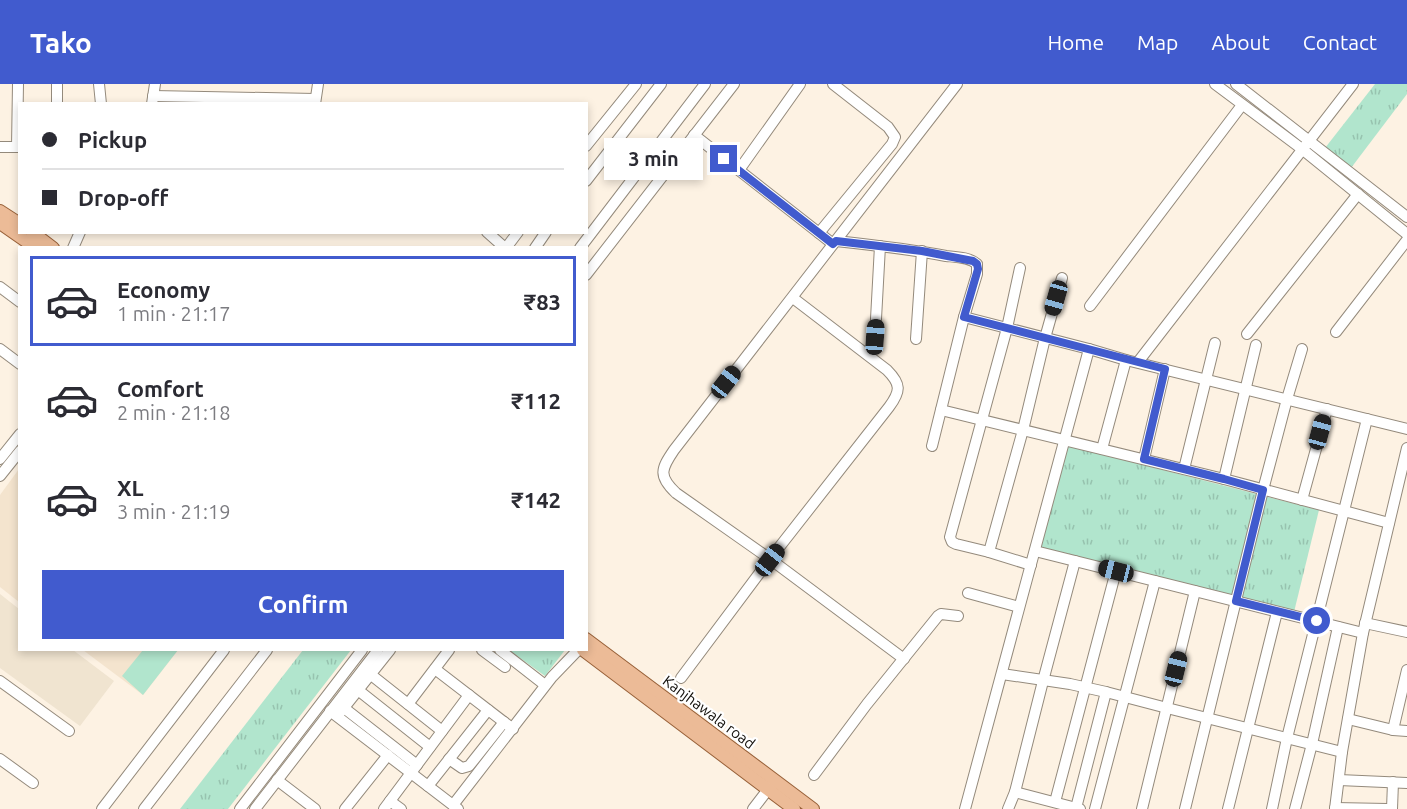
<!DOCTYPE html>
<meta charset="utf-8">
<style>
body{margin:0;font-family:Ubuntu,sans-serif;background:#f2f2f3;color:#2b2b33;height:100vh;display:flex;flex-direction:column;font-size:22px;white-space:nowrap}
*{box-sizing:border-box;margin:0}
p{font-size:20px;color:#7c7c81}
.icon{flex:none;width:33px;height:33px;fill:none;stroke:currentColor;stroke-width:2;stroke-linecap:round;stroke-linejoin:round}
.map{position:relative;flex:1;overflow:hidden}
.panel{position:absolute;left:18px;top:162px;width:570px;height:405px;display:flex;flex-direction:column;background:#fff;border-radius:0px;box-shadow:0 3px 9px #0003}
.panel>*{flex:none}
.hud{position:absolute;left:18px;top:18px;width:570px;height:132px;border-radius:0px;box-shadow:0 3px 9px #0003;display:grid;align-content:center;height:132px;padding:0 24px;background:#fff}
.end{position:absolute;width:27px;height:27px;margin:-14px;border:8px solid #415bce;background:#fff;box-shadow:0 0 0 3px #fff}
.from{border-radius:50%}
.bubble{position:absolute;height:42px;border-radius:0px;background:#fff;box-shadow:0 3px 9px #0003;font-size:20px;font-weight:600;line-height:42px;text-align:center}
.car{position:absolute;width:18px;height:36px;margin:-18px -9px;border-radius:8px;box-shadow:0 0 4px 2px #0007;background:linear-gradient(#222 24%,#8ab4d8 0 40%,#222 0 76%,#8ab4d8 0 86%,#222 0)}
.hud b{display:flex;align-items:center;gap:21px;height:57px;font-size:22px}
.hud b+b{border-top:2px solid #e1e1e2}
.hud i{width:15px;height:15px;background:#2b2b33}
ul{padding:10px 0 0;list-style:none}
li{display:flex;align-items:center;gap:18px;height:90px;margin:0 12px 9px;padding:0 12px;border:3px solid transparent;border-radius:0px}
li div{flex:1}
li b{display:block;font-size:22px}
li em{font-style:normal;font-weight:600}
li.on{border-color:#415bce}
li>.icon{width:54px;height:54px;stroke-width:1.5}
.button{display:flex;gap:12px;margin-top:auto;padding:12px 24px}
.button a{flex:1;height:69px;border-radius:0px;background:#415bce;color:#fff;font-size:24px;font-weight:600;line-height:69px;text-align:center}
header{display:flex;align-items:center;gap:36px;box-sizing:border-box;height:84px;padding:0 30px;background:#415bce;color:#fff}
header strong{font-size:28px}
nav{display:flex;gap:33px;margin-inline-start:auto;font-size:21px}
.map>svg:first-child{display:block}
</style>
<header>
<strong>Tako</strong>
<nav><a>Home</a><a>Map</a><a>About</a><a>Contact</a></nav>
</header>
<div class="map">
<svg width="1407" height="725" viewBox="0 0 1407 725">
<defs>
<pattern id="park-tufts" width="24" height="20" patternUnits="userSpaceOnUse" patternTransform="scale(1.5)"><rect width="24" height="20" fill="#b1e5cd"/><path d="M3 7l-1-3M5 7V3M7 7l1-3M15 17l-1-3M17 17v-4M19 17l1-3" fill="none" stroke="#97c3af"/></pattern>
</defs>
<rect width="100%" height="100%" fill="#fdf2e3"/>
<g fill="#f4e4ce">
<polygon points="19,385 19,518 0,503 0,411"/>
<polygon points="83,566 178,566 143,611"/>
</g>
<polygon fill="#f0e4d0" points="0,510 19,525 20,566 73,566 114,597 80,642 0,584"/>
<polygon fill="#b1e5cd" points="143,566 178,566 143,611 122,592"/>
<g fill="url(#park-tufts)">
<polygon points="1375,0 1407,0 1407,10 1351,84 1325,64"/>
<polygon points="1066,361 1319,426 1294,528 1039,465"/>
<polygon points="303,566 351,566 228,725 180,725"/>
<polygon points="509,566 565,566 545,592"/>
</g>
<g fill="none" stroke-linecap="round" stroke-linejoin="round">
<defs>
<g id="minor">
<polyline points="99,0 101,20"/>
<polyline points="1215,0 1302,65 1407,150"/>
<polyline points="1236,0 1407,133"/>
<polyline points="153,12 315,15"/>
<polyline points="57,20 57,0"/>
<polyline points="152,20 155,0"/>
<polyline points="315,20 318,0"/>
<polyline points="694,51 833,160"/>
<polyline points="586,62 636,0"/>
<polyline points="0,63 20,63"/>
<polyline points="17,63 18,0"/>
<polyline points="739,86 800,0"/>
<polyline points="586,97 661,0"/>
<polyline points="487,148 505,164"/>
<polyline points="819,149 892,60 895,53 888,43 833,0"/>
<path d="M836,157C873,161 910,165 946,172C956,173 969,173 977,180V190L964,233L932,362"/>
<polyline points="73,164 80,148"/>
<polyline points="506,164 518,148"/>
<polyline points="535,164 546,148"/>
<polyline points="580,164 705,0"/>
<polyline points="1020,184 1007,244 950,453 952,458 956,460 989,468 1031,481"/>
<polyline points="586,191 734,0"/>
<polyline points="0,203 20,218"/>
<polyline points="1090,222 1242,21"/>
<polyline points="964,233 1089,265 1126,276 1407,345"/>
<polyline points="1336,248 1407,156"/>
<polyline points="1247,250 1358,110"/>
<polyline points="875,253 880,162"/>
<polyline points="916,255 922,167"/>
<polyline points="0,265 20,280"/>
<polyline points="1138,278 1353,0"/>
<polyline points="941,326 1224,395 1389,439"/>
<polyline points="1102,365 1126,276"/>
<polyline points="0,375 20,350"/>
<polyline points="1144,375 1165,285"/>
<polyline points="1184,385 1215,259"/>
<polyline points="0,392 20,367"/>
<polyline points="1224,395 1256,261"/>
<polyline points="1302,416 1327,325"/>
<polyline points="1035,467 1363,549"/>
<polyline points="989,468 1023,346 1045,254 1062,194"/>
<polyline points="968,509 1019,523"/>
<polyline points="1365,539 1407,548"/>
<polyline points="482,566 505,583"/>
<polyline points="500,566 545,601"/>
<path d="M904,575L770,475L676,409C658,392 661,385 674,366L957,0"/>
<polyline points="435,585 513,645"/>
<polyline points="370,590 442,647"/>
<polyline points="1002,590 1070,600 1106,608 1167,624 1342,668"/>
<path d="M681,594L770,475L889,323C901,307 901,300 887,286L793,214"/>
<polyline points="0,597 69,647"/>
<polyline points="358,606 430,663"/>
<polyline points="408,620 449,566"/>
<polyline points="344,624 417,681"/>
<polyline points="330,627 458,725"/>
<polyline points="339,630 390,566"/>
<polyline points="1348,635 1393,646 1407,647"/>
<polyline points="1393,646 1407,586"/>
<polyline points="0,675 33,699"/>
<polyline points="449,675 462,684 469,682 504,638"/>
<polyline points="814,691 867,620 938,532 941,530 958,532"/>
<polyline points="277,696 315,725"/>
<polyline points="1339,696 1407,699"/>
<polyline points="428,702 488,626"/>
<polyline points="1015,708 1080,725"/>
<polyline points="390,717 401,725"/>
<polyline points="1055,718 1116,487"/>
<polyline points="453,721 552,593 578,566"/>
<polyline points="1076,724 1106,608"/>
<polyline points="1335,724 1387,725"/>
<polyline points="102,725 224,566"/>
<polyline points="144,725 267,566"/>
<polyline points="240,725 362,566"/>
<polyline points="255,725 378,566"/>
<polyline points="345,725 388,671"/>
<polyline points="384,725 469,611"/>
<polyline points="753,725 773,699"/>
<polyline points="965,725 1089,265"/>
<polyline points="1008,725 1015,708 1043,597 1075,477"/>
<polyline points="1095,725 1155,497"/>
<polyline points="1142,725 1195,507"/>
<polyline points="1185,725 1263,406 1287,315 1302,265"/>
<polyline points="1228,725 1277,528"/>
<polyline points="1272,725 1287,654 1367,335"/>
<polyline points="1295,725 1312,660 1338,543"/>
<polyline points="1335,725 1342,668 1363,549 1407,364"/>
<polyline points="1392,725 1393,698"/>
</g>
<g id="major">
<polyline points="0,127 20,140"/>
<polyline points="0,139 36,164"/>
<polyline points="32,148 53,164"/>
<polyline points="586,555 813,725"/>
<polyline points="583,566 794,725"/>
</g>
</defs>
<use href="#minor" stroke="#948a7c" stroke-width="12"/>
<use href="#major" stroke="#986139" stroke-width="14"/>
<use href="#minor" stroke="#fff" stroke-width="10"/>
<use href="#major" stroke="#ecbb97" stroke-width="12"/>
</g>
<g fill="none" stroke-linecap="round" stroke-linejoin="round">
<polyline stroke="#415bce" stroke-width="8" points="724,75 833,160 836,157 922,167 973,177 977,180 978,185 964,233 1165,285 1144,375 1224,395 1263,406 1236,517 1317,537"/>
</g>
<g text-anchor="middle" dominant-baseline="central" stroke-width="4.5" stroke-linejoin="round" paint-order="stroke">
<g font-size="15" fill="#120f0a" stroke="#fff">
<text transform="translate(709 628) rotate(37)">Kanjhawala road</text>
</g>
</g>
</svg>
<i class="end from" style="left:1317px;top:537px"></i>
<i class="end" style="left:724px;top:75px"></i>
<div class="bubble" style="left:604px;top:54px;width:99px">3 min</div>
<i class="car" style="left:1056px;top:214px;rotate:196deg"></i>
<i class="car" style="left:875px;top:253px;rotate:4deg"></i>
<i class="car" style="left:726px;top:298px;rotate:38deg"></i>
<i class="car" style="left:1320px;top:348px;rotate:15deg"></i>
<i class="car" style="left:770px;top:476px;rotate:38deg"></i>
<i class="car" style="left:1116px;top:487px;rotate:284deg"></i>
<i class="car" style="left:1176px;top:585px;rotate:14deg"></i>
<div class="hud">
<b><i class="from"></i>Pickup</b>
<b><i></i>Drop-off</b>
</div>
<section class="panel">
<ul>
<li class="on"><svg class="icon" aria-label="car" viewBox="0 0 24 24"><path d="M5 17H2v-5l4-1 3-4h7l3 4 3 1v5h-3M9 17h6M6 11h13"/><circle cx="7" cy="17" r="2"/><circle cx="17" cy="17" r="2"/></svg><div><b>Economy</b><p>1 min · 21:17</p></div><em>₹83</em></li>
<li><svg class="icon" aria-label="car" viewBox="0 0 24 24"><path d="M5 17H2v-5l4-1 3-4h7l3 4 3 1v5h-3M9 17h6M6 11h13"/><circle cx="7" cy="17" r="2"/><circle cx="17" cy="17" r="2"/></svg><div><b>Comfort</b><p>2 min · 21:18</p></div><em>₹112</em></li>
<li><svg class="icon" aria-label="car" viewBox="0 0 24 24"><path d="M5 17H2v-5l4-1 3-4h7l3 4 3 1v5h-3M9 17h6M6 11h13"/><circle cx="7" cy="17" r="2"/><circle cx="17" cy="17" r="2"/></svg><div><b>XL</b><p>3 min · 21:19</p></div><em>₹142</em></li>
</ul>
<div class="button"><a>Confirm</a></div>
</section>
</div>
